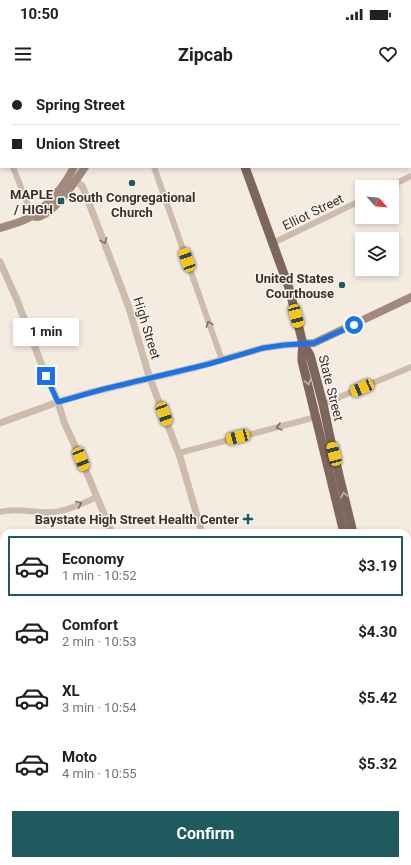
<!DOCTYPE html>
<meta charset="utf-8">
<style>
body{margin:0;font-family:Roboto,sans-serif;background:#f2f2f2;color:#202124;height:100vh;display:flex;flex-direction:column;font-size:15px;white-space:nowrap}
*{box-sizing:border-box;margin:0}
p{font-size:13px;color:#757577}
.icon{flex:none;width:22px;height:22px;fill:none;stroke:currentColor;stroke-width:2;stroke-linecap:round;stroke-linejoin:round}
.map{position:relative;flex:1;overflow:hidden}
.panel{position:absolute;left:0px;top:449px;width:411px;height:336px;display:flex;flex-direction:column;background:#fff;border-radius:12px 12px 0 0;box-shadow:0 2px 6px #0003}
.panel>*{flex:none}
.banner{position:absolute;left:0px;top:0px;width:411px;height:88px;box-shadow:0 2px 6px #0003;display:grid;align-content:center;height:88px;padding:0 12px;background:#fff}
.needle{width:26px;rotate:117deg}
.tools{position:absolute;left:355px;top:100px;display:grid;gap:8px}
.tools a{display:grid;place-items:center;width:44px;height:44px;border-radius:0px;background:#fff;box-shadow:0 2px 6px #0003;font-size:20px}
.end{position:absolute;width:18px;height:18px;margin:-9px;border:5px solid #1a73e8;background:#fff;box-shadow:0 0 0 2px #fff}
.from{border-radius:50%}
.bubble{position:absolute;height:28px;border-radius:0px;background:#fff;box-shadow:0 2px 6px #0003;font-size:13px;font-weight:700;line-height:28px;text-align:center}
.car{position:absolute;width:12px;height:24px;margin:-12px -6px;border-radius:5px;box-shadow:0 0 3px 1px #0007;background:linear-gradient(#f5c518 24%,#345 0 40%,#f5c518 0 76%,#345 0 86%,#f5c518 0)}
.banner b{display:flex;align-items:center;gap:14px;height:38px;font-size:15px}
.banner b+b{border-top:1px solid #e0e0e0}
.banner i{width:10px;height:10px;background:#202124}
ul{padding:7px 0 0;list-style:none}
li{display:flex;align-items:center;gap:12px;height:60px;margin:0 8px 6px;padding:0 4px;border:2px solid transparent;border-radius:0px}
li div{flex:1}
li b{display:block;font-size:15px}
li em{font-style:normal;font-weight:700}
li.selected{border-color:#1f5a5e}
li>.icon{width:36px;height:36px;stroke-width:1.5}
.action{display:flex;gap:8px;margin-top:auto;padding:8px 12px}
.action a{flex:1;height:46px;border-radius:0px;background:#1f5a5e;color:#fff;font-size:16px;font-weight:700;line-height:46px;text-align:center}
.status{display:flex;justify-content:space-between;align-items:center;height:28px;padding:0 20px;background:#fff;direction:ltr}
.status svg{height:11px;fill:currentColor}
header{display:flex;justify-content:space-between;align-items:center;height:52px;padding:0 12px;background:#fff;font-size:18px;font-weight:700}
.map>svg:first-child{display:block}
</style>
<div class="status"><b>10:50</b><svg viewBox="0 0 49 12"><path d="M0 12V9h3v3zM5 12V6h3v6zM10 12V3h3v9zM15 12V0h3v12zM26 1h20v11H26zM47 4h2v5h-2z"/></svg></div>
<header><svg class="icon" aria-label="menu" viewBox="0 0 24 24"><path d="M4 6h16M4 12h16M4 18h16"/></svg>Zipcab<svg class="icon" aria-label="heart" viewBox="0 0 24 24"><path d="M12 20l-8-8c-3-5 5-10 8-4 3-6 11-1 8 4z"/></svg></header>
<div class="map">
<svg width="411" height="785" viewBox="0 0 411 785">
<rect width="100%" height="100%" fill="#f4ebe1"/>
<polygon fill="#b8c4a0" points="4,575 4,781 75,781 65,785 0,785 0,576"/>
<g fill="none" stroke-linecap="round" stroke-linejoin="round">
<g stroke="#cdbbac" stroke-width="6">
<polyline points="0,63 1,64"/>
<polyline points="13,87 26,120 32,136"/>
<polyline points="154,87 222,280"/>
<polyline points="389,107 411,96"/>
<polyline points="273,163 362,120"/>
<polyline points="323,324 411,287"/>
<polyline points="179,373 316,337"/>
<path d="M0,432C18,427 35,434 53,432C68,431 83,423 97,417"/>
<polyline points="0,466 4,466"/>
</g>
<g stroke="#cdbbac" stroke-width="7">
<polyline points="76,101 82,106 84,110 117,196 129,228 149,296 180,377 202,453"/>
<polyline points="0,182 17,220 41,283 58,322 64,342 81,379 112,453"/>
<polyline points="0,343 58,322 88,313 197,287 263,268 284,265 303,264"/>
<polyline points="0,563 2,567 4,567"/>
<polyline points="228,781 230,785"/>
</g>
<g stroke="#a18a7d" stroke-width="8">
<path d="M32,136C35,137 38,138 41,136C56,131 76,100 85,87"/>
<path d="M0,148C10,145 23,142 32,136C49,125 65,105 74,87"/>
<polyline points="303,264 314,263 367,238 411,217"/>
<polyline points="243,785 253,781"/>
</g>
<g stroke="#7d675c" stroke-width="9">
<polyline points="209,0 209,1"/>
<polyline points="101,1 102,0"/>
<polyline points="168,1 169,0"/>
<polyline points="245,87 289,208 303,264 302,275 302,281 344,453"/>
<polyline points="303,264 310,275 323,324 331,362 353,453"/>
<polyline points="407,735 411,735"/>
<polyline points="407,761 409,785"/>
<polyline points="395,781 395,785"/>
</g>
</g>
<defs><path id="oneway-chevron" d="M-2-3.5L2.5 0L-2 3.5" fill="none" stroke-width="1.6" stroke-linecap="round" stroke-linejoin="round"/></defs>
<g stroke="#7d6f65">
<use href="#oneway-chevron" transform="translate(104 161) rotate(69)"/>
<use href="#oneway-chevron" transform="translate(209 244) rotate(-110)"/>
<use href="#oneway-chevron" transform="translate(279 347) rotate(165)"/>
<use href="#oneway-chevron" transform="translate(79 424) rotate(-23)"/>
</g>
<g stroke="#c2b5ac">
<use href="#oneway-chevron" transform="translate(308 302) rotate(76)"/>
<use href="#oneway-chevron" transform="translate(344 415) rotate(-103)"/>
</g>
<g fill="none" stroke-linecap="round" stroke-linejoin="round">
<polyline stroke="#1a73e8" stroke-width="5" points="46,296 58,322 104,309 209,284 263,268 284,265 314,263 354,245"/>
</g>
<g fill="#1f5a5e" stroke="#fbf5ee" stroke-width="1.5">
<circle cx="132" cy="103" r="4"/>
<rect x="57" y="117" width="8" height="8" rx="2"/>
<circle cx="342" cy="205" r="4"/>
<path d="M246 433h4v4h4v4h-4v4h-4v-4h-4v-4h4z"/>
</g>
<g text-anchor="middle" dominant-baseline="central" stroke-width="3" stroke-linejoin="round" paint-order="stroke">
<g font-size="13" font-weight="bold" fill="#3b302b" stroke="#fbf5ee" text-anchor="end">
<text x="53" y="114">MAPLE<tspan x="53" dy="15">/ HIGH</tspan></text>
<text x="132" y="117" text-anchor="middle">South Congregational<tspan x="132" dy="15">Church</tspan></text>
<text x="334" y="198">United States<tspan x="334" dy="15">Courthouse</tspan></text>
<text x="239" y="439">Baystate High Street Health Center</text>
</g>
<g font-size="13" fill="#3b302b" stroke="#fbf5ee">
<text transform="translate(313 132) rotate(-26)">Elliot Street</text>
<text transform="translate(147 248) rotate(73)">High Street</text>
<text transform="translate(331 308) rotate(76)">State Street</text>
</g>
</g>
</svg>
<div class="tools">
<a><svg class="needle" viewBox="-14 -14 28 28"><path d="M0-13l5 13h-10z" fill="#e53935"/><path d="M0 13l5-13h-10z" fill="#757577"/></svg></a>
<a><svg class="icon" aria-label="layers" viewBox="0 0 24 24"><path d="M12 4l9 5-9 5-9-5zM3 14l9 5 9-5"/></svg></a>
</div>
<i class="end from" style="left:354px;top:245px"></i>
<i class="end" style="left:46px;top:296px"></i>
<div class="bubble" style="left:13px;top:238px;width:66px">1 min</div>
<i class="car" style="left:187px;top:180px;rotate:340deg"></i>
<i class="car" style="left:296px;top:236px;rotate:165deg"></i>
<i class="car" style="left:362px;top:308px;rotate:247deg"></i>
<i class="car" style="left:164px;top:334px;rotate:160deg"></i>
<i class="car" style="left:238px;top:357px;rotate:255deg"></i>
<i class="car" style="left:334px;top:374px;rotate:346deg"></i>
<i class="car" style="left:81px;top:379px;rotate:158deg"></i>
<div class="banner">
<b><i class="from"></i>Spring Street</b>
<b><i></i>Union Street</b>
</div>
<section class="panel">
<ul>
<li class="selected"><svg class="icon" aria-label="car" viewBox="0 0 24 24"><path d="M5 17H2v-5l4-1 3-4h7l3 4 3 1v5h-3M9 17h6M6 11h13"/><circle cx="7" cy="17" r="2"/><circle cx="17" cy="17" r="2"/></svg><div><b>Economy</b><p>1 min · 10:52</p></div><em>$3.19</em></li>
<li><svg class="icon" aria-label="car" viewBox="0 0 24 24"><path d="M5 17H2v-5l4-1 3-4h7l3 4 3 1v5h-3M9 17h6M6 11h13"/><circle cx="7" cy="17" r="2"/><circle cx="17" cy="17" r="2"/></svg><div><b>Comfort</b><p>2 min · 10:53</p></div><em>$4.30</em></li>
<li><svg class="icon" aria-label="car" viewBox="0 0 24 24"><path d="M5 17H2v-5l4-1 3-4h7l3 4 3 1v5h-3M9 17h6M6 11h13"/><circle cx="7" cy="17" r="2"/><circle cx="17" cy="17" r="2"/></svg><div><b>XL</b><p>3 min · 10:54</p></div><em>$5.42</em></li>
<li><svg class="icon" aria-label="car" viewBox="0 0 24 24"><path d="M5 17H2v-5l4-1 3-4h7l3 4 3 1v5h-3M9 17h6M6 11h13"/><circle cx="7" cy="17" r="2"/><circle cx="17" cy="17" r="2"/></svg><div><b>Moto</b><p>4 min · 10:55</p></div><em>$5.32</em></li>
</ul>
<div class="action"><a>Confirm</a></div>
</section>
</div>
